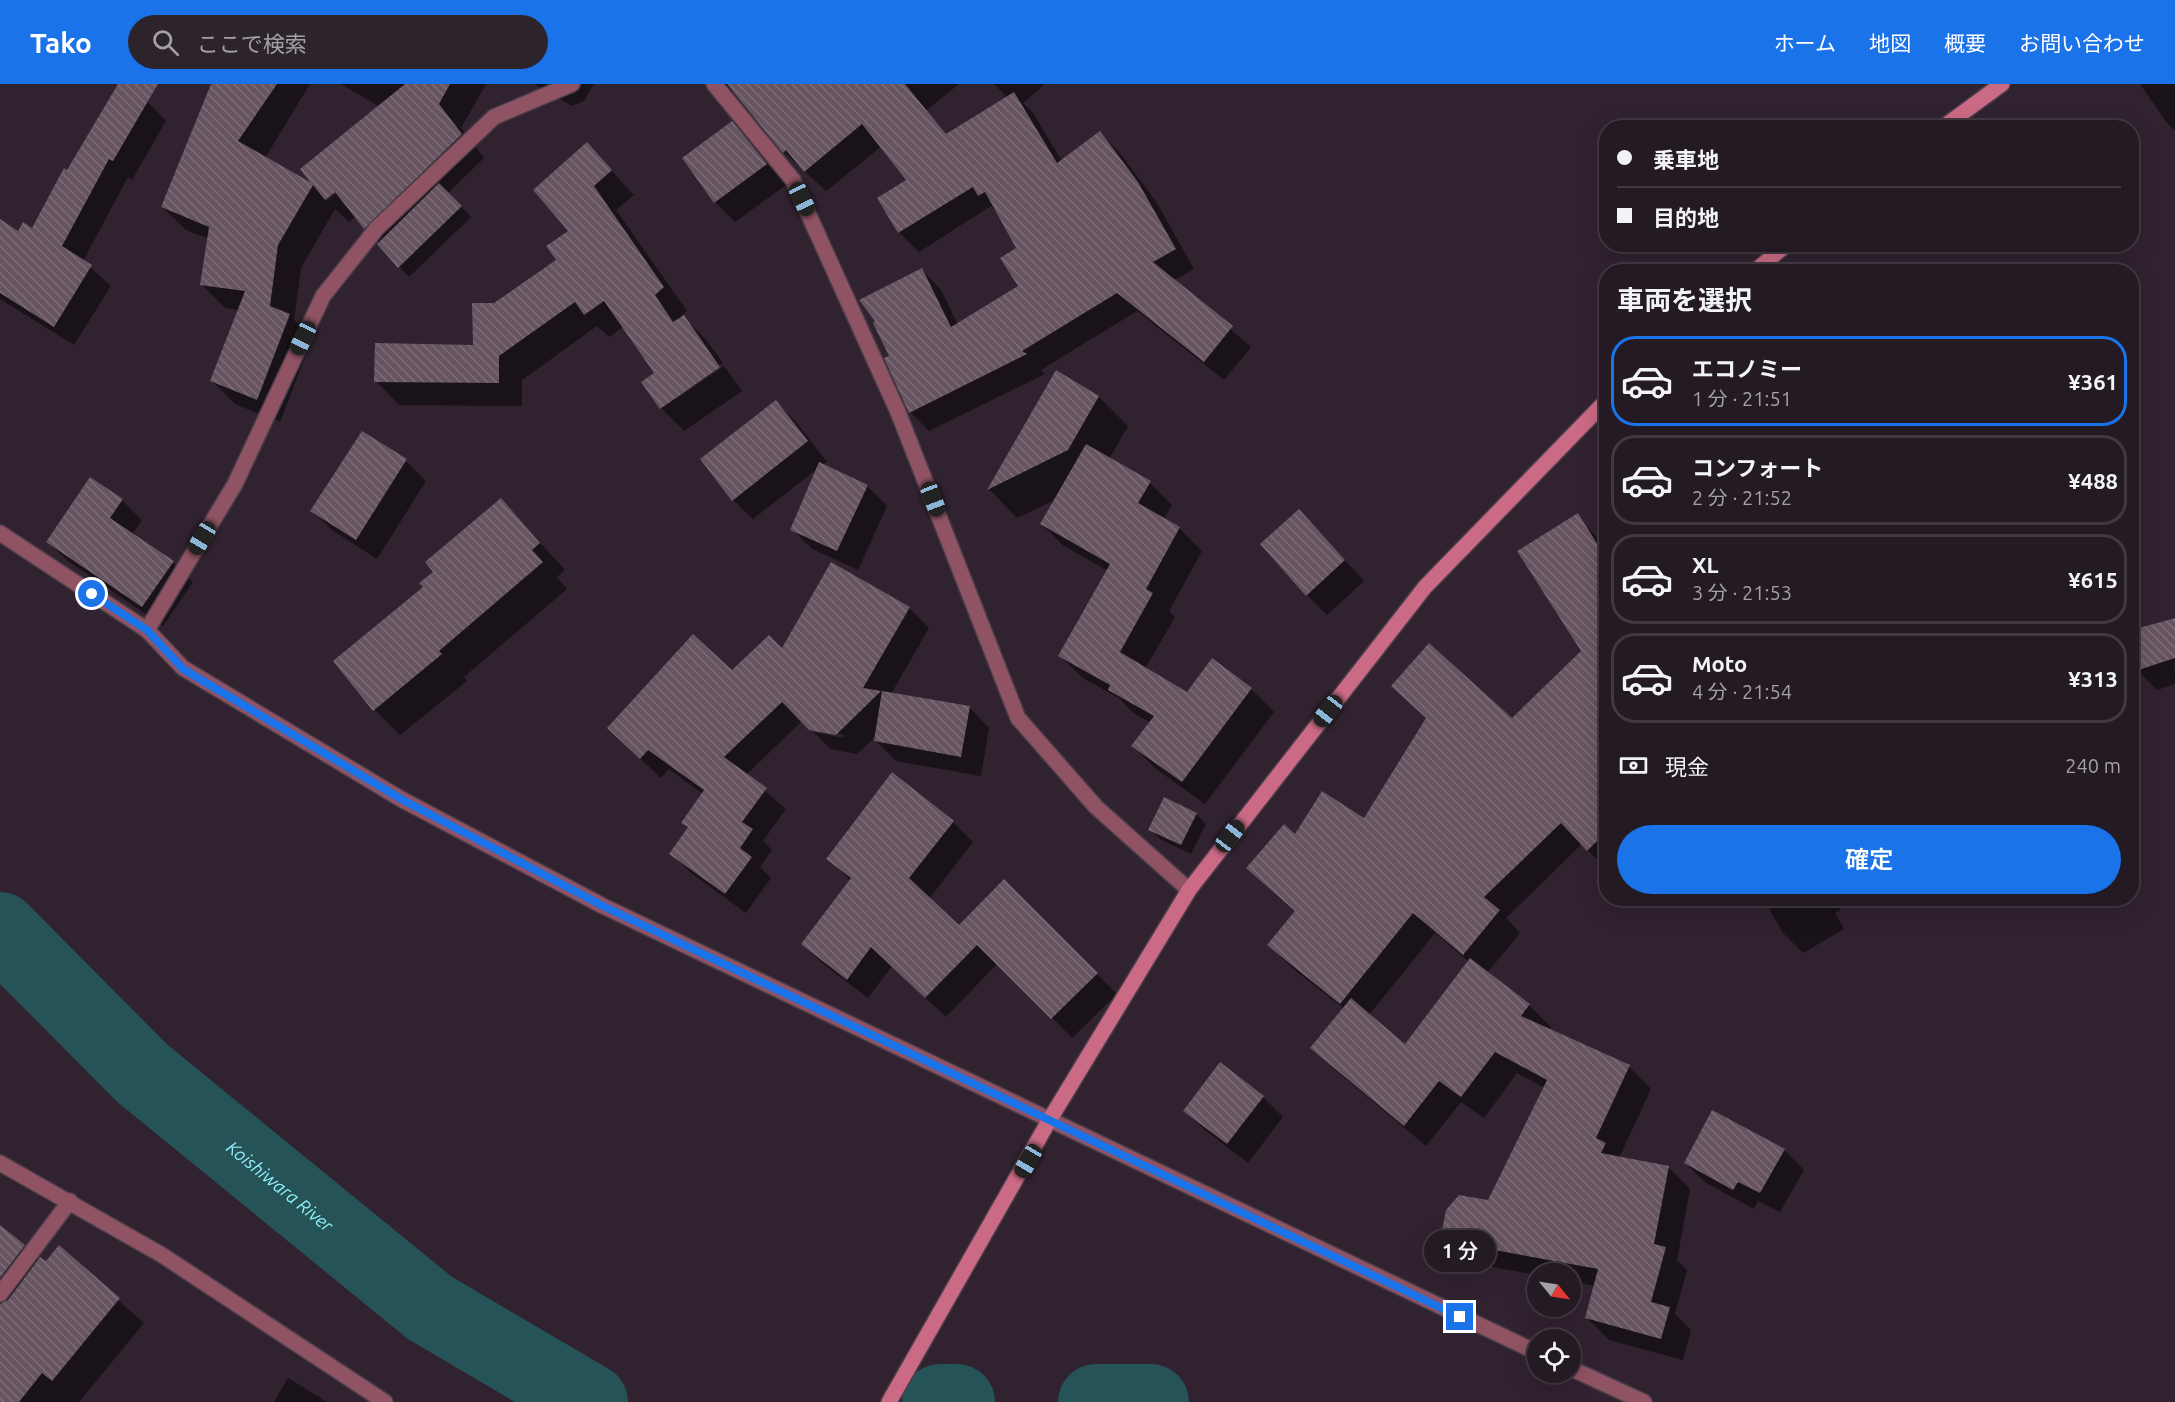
<!DOCTYPE html>
<html lang="ja">
<meta charset="utf-8">
<style>
body{margin:0;font-family:Ubuntu,"Noto Sans JP",sans-serif;background:#2c232b;color:#f1f3f6;height:100vh;display:flex;flex-direction:column;font-size:22px;white-space:nowrap}
*{box-sizing:border-box;margin:0}
p{font-size:20px;color:#a3a1a6}
.icon{flex:none;width:33px;height:33px;fill:none;stroke:currentColor;stroke-width:2;stroke-linecap:round;stroke-linejoin:round}
.map{position:relative;flex:1;overflow:hidden}
.drawer{position:absolute;left:1599px;top:180px;width:540px;height:642px;display:flex;flex-direction:column;background:#241a23;border-radius:24px;box-shadow:0 6px 24px #0002,0 0 0 2px #413841}
.drawer>*{flex:none}
.top-card{position:absolute;left:1599px;top:36px;width:540px;height:132px;border-radius:24px;box-shadow:0 6px 24px #0002,0 0 0 2px #413841;display:grid;align-content:center;height:132px;padding:0 18px;background:#241a23}
.needle{width:39px;rotate:120deg}
.tools{position:absolute;left:1527px;top:1179px;display:grid;gap:12px}
.tools a{display:grid;place-items:center;width:54px;height:54px;border-radius:50%;background:#241a23;box-shadow:0 6px 24px #0002,0 0 0 2px #413841;font-size:30px}
.end{position:absolute;width:27px;height:27px;margin:-14px;border:8px solid #1a73e8;background:#fff;box-shadow:0 0 0 3px #fff}
.from{border-radius:50%}
.bubble{position:absolute;height:42px;border-radius:21px;background:#241a23;box-shadow:0 6px 24px #0002,0 0 0 2px #413841;font-size:20px;font-weight:600;line-height:42px;text-align:center}
.car{position:absolute;width:18px;height:36px;margin:-18px -9px;border-radius:8px;box-shadow:0 0 4px 2px #0007;background:linear-gradient(#222 24%,#8ab4d8 0 40%,#222 0 76%,#8ab4d8 0 86%,#222 0)}
.top-card b{display:flex;align-items:center;gap:21px;height:57px;font-size:22px}
.top-card b+b{border-top:2px solid #413841}
.top-card i{width:15px;height:15px;background:#f1f3f6}
ul{padding:0;list-style:none}
li{display:flex;align-items:center;gap:18px;height:90px;margin:0 12px 9px;padding:0 6px;border:3px solid #413841;border-radius:24px}
li div{flex:1}
li b{display:block;font-size:22px}
li em{font-style:normal;font-weight:600}
li.selected{border-color:#1a73e8}
li>.icon{width:54px;height:54px;stroke-width:1.5}
h2{padding:0 18px;font-size:27px;line-height:72px}
.pay{display:flex;align-items:center;gap:15px;height:66px;padding:0 18px;font-size:22px}
.pay p{margin-inline-start:auto}
.action{display:flex;gap:12px;margin-top:auto;padding:12px 18px}
.action a{flex:1;height:69px;border-radius:36px;background:#1a73e8;color:#fff;font-size:24px;font-weight:600;line-height:69px;text-align:center}
header{display:flex;align-items:center;gap:36px;box-sizing:border-box;height:84px;padding:0 30px;background:#1a73e8;color:#fff}
header strong{font-size:28px}
nav{display:flex;gap:33px;margin-inline-start:auto;font-size:21px}
.search{width:420px;height:54px;background:#2c232b;display:flex;align-items:center;gap:15px;box-sizing:border-box;padding:0 21px;border-radius:33px;color:#a3a1a6;font-size:22px}
.map>svg:first-child{display:block}
</style>
<header>
<strong>Tako</strong>
<div class="search"><svg class="icon" aria-label="search" viewBox="0 0 24 24"><circle cx="10" cy="10" r="6"/><path d="M15 15l6 6"/></svg>ここで検索</div>
<nav><a>ホーム</a><a>地図</a><a>概要</a><a>お問い合わせ</a></nav>
</header>
<div class="map">
<svg width="2175" height="1318" viewBox="0 0 2175 1318">
<defs>
<pattern id="building-back-hatch" width="6" height="6" patternUnits="userSpaceOnUse" patternTransform="scale(1.5)"><rect width="6" height="6" fill="#675461"/><path d="M-1 5l2 2M0 0l6 6M5-1l2 2" fill="none" stroke="#7d6d78"/></pattern>
</defs>
<rect width="100%" height="100%" fill="#30222f"/>
<g fill="#0007" fill-rule="evenodd">
<path d="M212,0H310L265,74L316,103L380,23L341,0H486L461,44L484,74L448,109L471,133L409,193L356,132L349,138L335,125L301,184L294,236L312,255L280,338L235,320L212,297L239,226L225,224L202,201L209,155L186,146L162,123ZM340,102L342,105L326,117V113Z"/>
<polygon points="534,0 594,0 584,17 572,22"/>
<polygon points="724,0 959,0 826,107 784,68 738,12"/>
<polygon points="994,0 1045,0 1023,19 1033,29 1062,77 1100,49 1119,68 1157,119 1194,185 1174,196 1251,263 1224,296 1137,227 1041,286 1045,290 929,347 910,328 891,273 922,186 941,206 958,241 1020,203 1018,165 999,130 991,122 919,168 899,148 879,114 909,96 1008,14"/>
<polygon points="2140,0 2175,0 2175,47 2167,39"/>
<polygon points="147,17 166,37 132,96 128,93 83,177 111,202 74,261 0,215 0,137 19,149 32,146 68,88"/>
<polygon points="732,39 786,101 735,138 715,118"/>
<polygon points="587,60 634,111 616,126 687,227 682,231 707,257 723,279 676,312 676,315 724,282 742,307 684,347 661,324 656,289 623,243 609,253 597,242 522,296 522,322 399,321 376,297 475,262 494,221 558,176 570,147"/>
<polygon points="1056,289 1099,313 1128,342 1109,375 1150,399 1172,421 1164,435 1179,444 1202,467 1169,527 1175,533 1145,585 1187,610 1212,576 1251,605 1274,628 1205,720 1156,685 1133,662 1151,639 1132,628 1120,615 1083,594 1060,572 1108,487 1064,462 1041,440 1055,416 1017,434 989,405"/>
<polygon points="776,318 796,338 827,378 822,381 867,402 887,422 858,486 812,465 792,445 817,385 753,435 733,416"/>
<polygon points="363,349 406,377 426,397 377,475 332,446 312,426"/>
<polygon points="90,395 122,416 142,436 132,451 173,478 193,498 163,542 68,477 48,458"/>
<polygon points="501,416 565,486 557,493 567,505 464,593 467,597 400,651 375,626 335,577 425,504 435,488"/>
<polygon points="1299,427 1364,497 1327,531 1307,511"/>
<path d="M1577,431L1606,464V541L1603,543L1606,547V700L1604,702L1606,785L1582,760L1506,834L1520,849L1487,889L1529,921L1551,943L1549,946L1629,983L1651,1005L1619,1074L1668,1083L1690,1105L1677,1176L1687,1186L1675,1230L1691,1246L1683,1276L1609,1256L1587,1234L1595,1202L1570,1197V1190L1538,1191L1464,1178L1442,1156L1489,1118L1545,1004L1517,989L1484,1034L1461,1018L1426,1062L1334,985L1312,964L1344,925L1291,883L1269,861L1296,828L1248,783L1295,752L1365,737L1427,635L1393,602L1512,636L1583,568ZM1435,849L1469,878L1406,962L1369,931Z"/>
<polygon points="909,524 929,544 891,610 969,623 989,644 981,692 896,677 876,657 877,651 857,670 831,665 813,648 843,654 844,651 810,644 802,637 746,691 786,725 763,757 772,766 760,783 771,794 746,829 691,789 671,769 689,745 683,738 703,710 669,685 661,694 629,664 732,588 782,566"/>
<polygon points="2174,534 2175,600 2157,606 2137,586 2132,569 2132,547"/>
<polygon points="1196,730 1206,740 1191,770 1160,755 1150,745"/>
<polygon points="953,738 973,758 929,815 959,843 1004,797 1117,910 1072,954 998,879 946,933 892,882 868,914 823,880 803,860 851,797 828,774"/>
<polygon points="1763,814 1835,814 1841,826 1835,829 1844,845 1803,869 1783,849"/>
<polygon points="1263,1013 1283,1033 1248,1079 1205,1046 1185,1026"/>
<polygon points="1784,1066 1804,1086 1780,1128 1758,1117 1754,1125 1706,1099 1685,1079"/>
<polygon points="0,1143 39,1177 46,1180 59,1164 144,1239 79,1318 0,1318"/>
<polygon points="288,1294 327,1318 274,1318"/>
</g>
<g fill="none" stroke-linecap="round" stroke-linejoin="round">
<g stroke="#265358" stroke-width="76">
<path id="s1" d="M0,846L142,989L430,1224L590,1318"/>
<polyline points="940,1318 957,1318"/>
<polyline points="1096,1318 1151,1318"/>
</g>
</g>
<g fill="url(#building-back-hatch)">
<polygon points="118,0 158,0 113,77 109,75 62,162 92,181 54,243 0,209 0,135 18,147 23,138 32,144 64,84 67,86"/>
<polygon points="211,0 277,0 238,57 310,98 300,85 405,0 450,0 439,20 462,50 364,145 335,108 325,116 313,101 278,161 270,222 290,230 257,316 210,297 245,207 200,201 209,143 161,123"/>
<polygon points="727,0 905,0 946,50 1014,8 1057,79 1100,47 1138,98 1176,165 1153,178 1233,242 1204,278 1117,209 1022,267 1027,270 909,329 884,274 889,272 873,239 875,237 859,216 922,184 951,243 1018,202 1000,174 1016,164 985,108 978,112 973,103 898,149 877,114 906,96 862,40 804,88 786,66 783,69"/>
<polygon points="732,37 767,80 714,119 682,74"/>
<polygon points="587,58 612,86 594,102 664,203 655,211 673,238 684,231 720,283 660,325 641,298 654,289 604,217 584,231 575,218 499,272 499,299 374,298 375,259 473,261 472,219 494,219 556,176 546,162 568,147 533,106"/>
<polygon points="439,99 462,122 398,184 377,160"/>
<polygon points="1056,286 1099,312 1068,366 987,406"/>
<polygon points="776,316 808,357 732,417 700,375"/>
<polygon points="362,347 407,375 356,456 310,427"/>
<polygon points="1086,360 1151,397 1138,419 1180,443 1146,505 1153,509 1120,568 1187,608 1212,574 1252,604 1182,698 1131,662 1154,632 1108,606 1110,601 1058,572 1110,480 1040,440"/>
<polygon points="819,378 868,401 837,467 790,446"/>
<polygon points="90,393 123,415 110,434 174,477 142,523 46,458"/>
<polygon points="501,414 540,459 532,466 543,478 439,567 442,570 373,627 333,577 423,503 419,499 433,488 425,478"/>
<polygon points="1299,425 1345,476 1306,512 1260,460"/>
<polygon points="1578,429 1606,474 1606,748 1587,767 1561,739 1484,813 1500,826 1463,871 1413,829 1340,920 1267,861 1295,827 1246,784 1284,740 1295,750 1322,707 1364,734 1426,634 1391,602 1429,559 1512,634 1581,567 1517,467"/>
<polygon points="831,478 910,523 863,604 881,607 836,651 809,646 782,618 724,673 767,704 742,738 753,745 740,764 752,773 725,810 669,770 688,743 681,739 704,706 648,666 640,675 607,644 693,550 732,586 769,551 782,564"/>
<polygon points="2175,534 2175,574 2132,588 2132,546"/>
<polygon points="882,607 970,622 961,673 874,657"/>
<polygon points="892,688 954,737 909,794 959,841 1004,795 1098,889 1051,935 977,861 925,914 871,863 847,896 801,860 851,794 826,775"/>
<polygon points="1164,713 1197,729 1181,761 1148,746"/>
<polygon points="1470,874 1530,920 1521,932 1630,981 1596,1054 1606,1059 1601,1069 1669,1082 1654,1160 1666,1163 1651,1218 1670,1223 1661,1255 1585,1234 1598,1185 1440,1156 1446,1126 1459,1111 1488,1116 1547,996 1495,968 1461,1013 1439,997 1404,1042 1310,964 1351,914 1405,960"/>
<polygon points="1220,978 1264,1012 1227,1060 1183,1027"/>
<polygon points="1712,1026 1785,1065 1760,1109 1738,1098 1733,1106 1684,1079"/>
<polygon points="0,1141 25,1161 0,1194"/>
<polygon points="59,1161 120,1214 52,1297 42,1289 19,1318 0,1318 0,1220 8,1216 40,1173 46,1177"/>
</g>
<g fill="none" stroke-linecap="round" stroke-linejoin="round">
<defs>
<g id="street">
<polyline points="714,0 793,96 898,328 1018,634 1096,723 1189,806"/>
<polyline points="0,449 147,546 183,584 401,715 603,822 1538,1269"/>
<polyline points="147,546 235,400 323,212 377,144 494,33 572,0"/>
<polyline points="0,1079 162,1171 385,1318"/>
<polyline points="0,1210 70,1117"/>
<polyline points="1570,1284 1644,1318"/>
</g>
<g id="secondary">
<polyline points="1942,44 2002,0"/>
<polyline points="1754,188 1787,160"/>
<polyline points="889,1318 1050,1035 1189,806 1425,503 1606,317"/>
</g>
</defs>
<use href="#street" stroke="#4b3e4a" stroke-width="18"/>
<use href="#secondary" stroke="#4b3e4a" stroke-width="18"/>
<use href="#street" stroke="#905364" stroke-width="15"/>
<use href="#secondary" stroke="#cb6a85" stroke-width="15"/>
</g>
<g fill="none" stroke-linecap="round" stroke-linejoin="round">
<polyline stroke="#1a73e8" stroke-width="8" points="92,510 147,546 183,585 401,715 603,822 1460,1233"/>
</g>
<g text-anchor="middle" dominant-baseline="central" stroke-width="6" stroke-linejoin="round" paint-order="stroke">
<g font-size="18" font-style="italic" fill="#90f1fa" stroke="#30222f">
<text stroke="none"><textPath href="#s1" startOffset="380">Koishiwara River</textPath></text>
</g>
</g>
</svg>
<div class="tools">
<a><svg class="needle" viewBox="-14 -14 28 28"><path d="M0-13l5 13h-10z" fill="#e53935"/><path d="M0 13l5-13h-10z" fill="#a3a1a6"/></svg></a>
<a><svg class="icon" aria-label="locate" viewBox="0 0 24 24"><circle cx="12" cy="12" r="6"/><path d="M12 2v4M12 18v4M2 12h4M18 12h4"/></svg></a>
</div>
<i class="end from" style="left:92px;top:510px"></i>
<i class="end" style="left:1460px;top:1233px"></i>
<div class="bubble" style="left:1424px;top:1146px;width:72px">1 分</div>
<i class="car" style="left:802px;top:115px;rotate:155deg"></i>
<i class="car" style="left:303px;top:254px;rotate:205deg"></i>
<i class="car" style="left:933px;top:415px;rotate:159deg"></i>
<i class="car" style="left:202px;top:454px;rotate:211deg"></i>
<i class="car" style="left:1328px;top:627px;rotate:218deg"></i>
<i class="car" style="left:1230px;top:752px;rotate:38deg"></i>
<i class="car" style="left:1028px;top:1077px;rotate:210deg"></i>
<div class="top-card">
<b><i class="from"></i>乗車地</b>
<b><i></i>目的地</b>
</div>
<section class="drawer">
<h2>車両を選択</h2>
<ul>
<li class="selected"><svg class="icon" aria-label="car" viewBox="0 0 24 24"><path d="M5 17H2v-5l4-1 3-4h7l3 4 3 1v5h-3M9 17h6M6 11h13"/><circle cx="7" cy="17" r="2"/><circle cx="17" cy="17" r="2"/></svg><div><b>エコノミー</b><p>1 分 · 21:51</p></div><em>¥361</em></li>
<li><svg class="icon" aria-label="car" viewBox="0 0 24 24"><path d="M5 17H2v-5l4-1 3-4h7l3 4 3 1v5h-3M9 17h6M6 11h13"/><circle cx="7" cy="17" r="2"/><circle cx="17" cy="17" r="2"/></svg><div><b>コンフォート</b><p>2 分 · 21:52</p></div><em>¥488</em></li>
<li><svg class="icon" aria-label="car" viewBox="0 0 24 24"><path d="M5 17H2v-5l4-1 3-4h7l3 4 3 1v5h-3M9 17h6M6 11h13"/><circle cx="7" cy="17" r="2"/><circle cx="17" cy="17" r="2"/></svg><div><b>XL</b><p>3 分 · 21:53</p></div><em>¥615</em></li>
<li><svg class="icon" aria-label="car" viewBox="0 0 24 24"><path d="M5 17H2v-5l4-1 3-4h7l3 4 3 1v5h-3M9 17h6M6 11h13"/><circle cx="7" cy="17" r="2"/><circle cx="17" cy="17" r="2"/></svg><div><b>Moto</b><p>4 分 · 21:54</p></div><em>¥313</em></li>
</ul>
<div class="pay"><svg class="icon" aria-label="cash" viewBox="0 0 24 24"><path d="M3 7h18v10H3z"/><circle cx="12" cy="12" r="2"/></svg>現金<p>240 m</p></div>
<div class="action"><a>確定</a></div>
</section>
</div>
